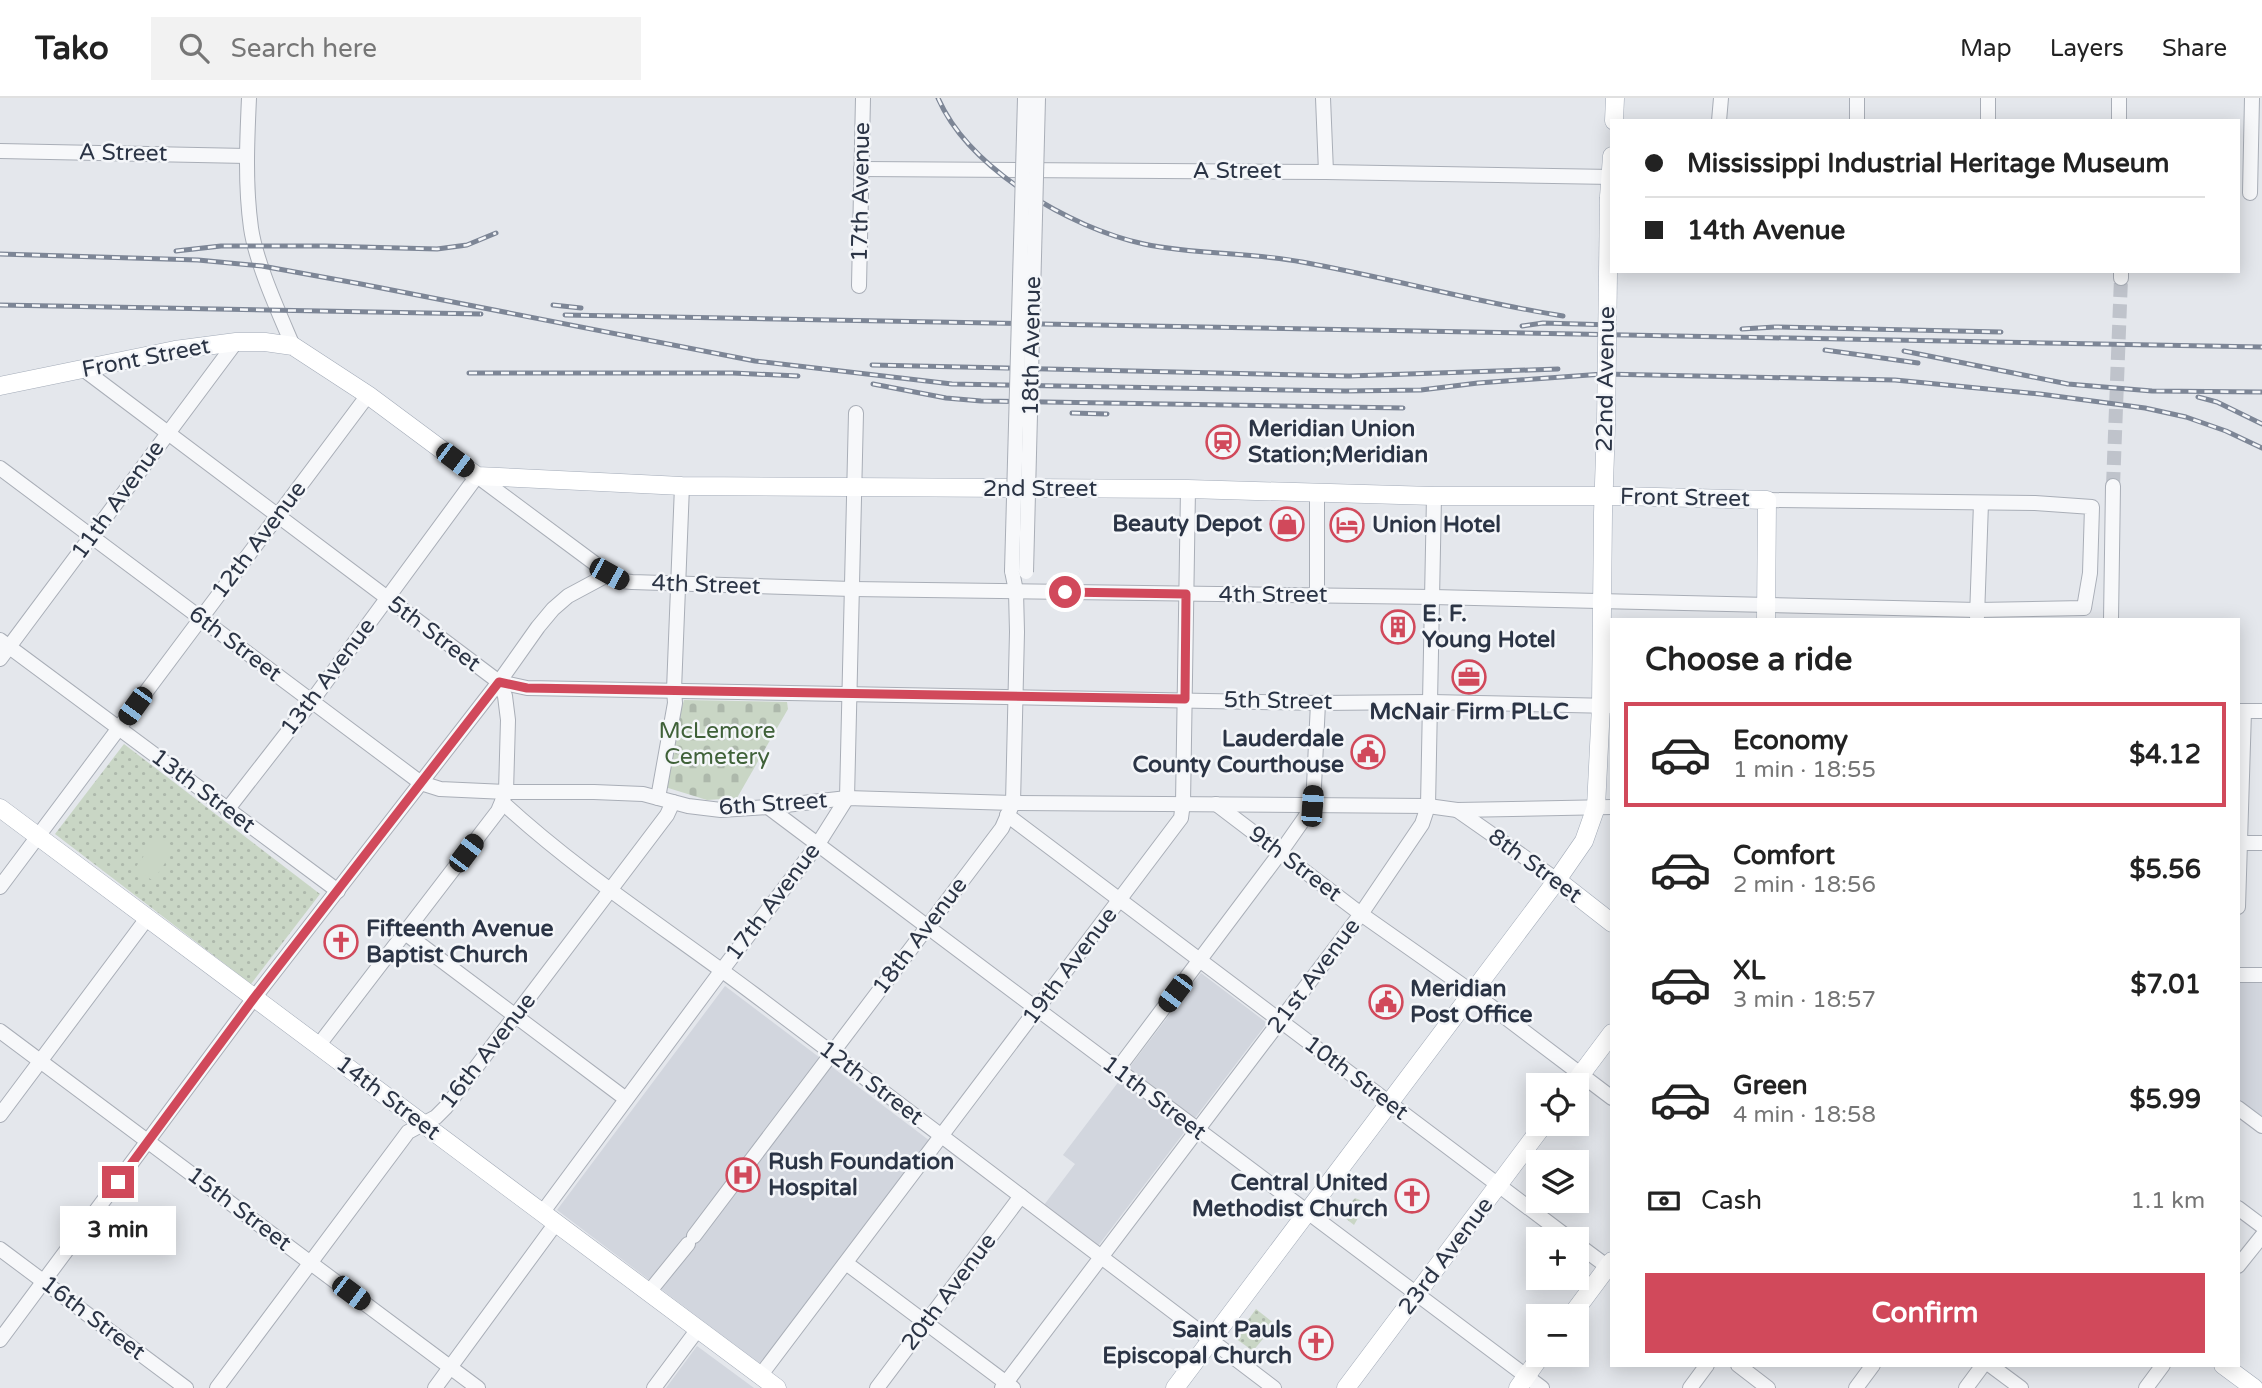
<!DOCTYPE html>
<meta charset="utf-8">
<style>
body{margin:0;font-family:"Varela Round",sans-serif;background:#f2f2f2;color:#222;height:100vh;display:flex;flex-direction:column;font-size:26px;white-space:nowrap}
*{box-sizing:border-box;margin:0}
p{font-size:23px;color:#767676}
.icon{flex:none;width:38px;height:38px;fill:none;stroke:currentColor;stroke-width:2;stroke-linecap:round;stroke-linejoin:round}
.map{position:relative;flex:1;overflow:hidden}
.details{position:absolute;left:1610px;top:520px;width:630px;height:749px;display:flex;flex-direction:column;background:#fff;border-radius:0px;box-shadow:0 4px 18px #0003}
.details>*{flex:none}
.banner{position:absolute;left:1610px;top:21px;width:630px;height:154px;border-radius:0px;box-shadow:0 4px 18px #0003;display:grid;align-content:center;height:154px;padding:0 35px;background:#fff}
.controls{position:absolute;left:1526px;top:975px;display:grid;gap:14px}
.controls a{display:grid;place-items:center;width:63px;height:63px;border-radius:0px;background:#fff;box-shadow:0 4px 18px #0003;font-size:35px}
.end{position:absolute;width:32px;height:32px;margin:-16px;border:9px solid #d1495b;background:#fff;box-shadow:0 0 0 4px #fff}
.from{border-radius:50%}
.bubble{position:absolute;height:49px;border-radius:0px;background:#fff;box-shadow:0 4px 18px #0003;font-size:23px;font-weight:700;line-height:49px;text-align:center}
.car{position:absolute;width:21px;height:42px;margin:-21px -10px;border-radius:9px;box-shadow:0 0 5px 2px #0007;background:linear-gradient(#222 24%,#8ab4d8 0 40%,#222 0 76%,#8ab4d8 0 86%,#222 0)}
.banner b{display:flex;align-items:center;gap:24px;height:66px;font-size:26px}
.banner b+b{border-top:2px solid #e0e0e0}
.banner i{width:18px;height:18px;background:#222}
ul{padding:0;list-style:none}
li{display:flex;align-items:center;gap:21px;height:105px;margin:0 14px 10px;padding:0 21px;border:4px solid transparent;border-radius:0px}
li div{flex:1}
li b{display:block;font-size:26px}
li em{font-style:normal;font-weight:700}
li.selected{border-color:#d1495b}
li>.icon{width:63px;height:63px;stroke-width:1.5}
h2{padding:0 35px;font-size:32px;line-height:84px}
.pay{display:flex;align-items:center;gap:18px;height:77px;padding:0 35px;font-size:26px}
.pay p{margin-inline-start:auto}
.primary-button{display:flex;gap:14px;margin-top:auto;padding:14px 35px}
.primary-button a{flex:1;height:80px;border-radius:0px;background:#d1495b;color:#fff;font-size:28px;font-weight:700;line-height:80px;text-align:center}
header{display:flex;align-items:center;gap:42px;box-sizing:border-box;height:98px;padding:0 35px;background:#fff;border-bottom:2px solid #e0e0e0}
header strong{font-size:33px}
nav{display:flex;gap:38px;margin-inline-start:auto;font-size:24px}
.search{width:490px;height:63px;background:#f2f2f2;display:flex;align-items:center;gap:18px;box-sizing:border-box;padding:0 24px;border-radius:0px;color:#767676;font-size:26px}
.map>svg:first-child{display:block}
</style>
<header>
<strong>Tako</strong>
<div class="search"><svg class="icon" aria-label="search" viewBox="0 0 24 24"><circle cx="10" cy="10" r="6"/><path d="M15 15l6 6"/></svg>Search here</div>
<nav><a>Map</a><a>Layers</a><a>Share</a></nav>
</header>
<div class="map">
<svg width="2262" height="1290" viewBox="0 0 2262 1290">
<defs>
<pattern id="cemetery-stones" width="16" height="16" patternUnits="userSpaceOnUse" patternTransform="scale(1.75)"><rect width="16" height="16" fill="#c9d6c5"/><path d="M2 7V4a2 2 0 0 1 4 0v3zM10 15v-3a2 2 0 0 1 4 0v3z" fill="#adb8ab"/></pattern>
<pattern id="park-dots" width="8" height="8" patternUnits="userSpaceOnUse" patternTransform="scale(1.75)"><rect width="8" height="8" fill="#c9d6c5"/><path d="M2 2h.1M6 6h.1" fill="none" stroke="#adb8ab" stroke-width="1.8" stroke-linecap="round"/></pattern>
</defs>
<rect width="100%" height="100%" fill="#e4e7ec"/>
<g fill="#d2d6de">
<polygon points="1201,875 1267,925 1098,1148 1044,1107 1075,1066 1063,1057"/>
<polygon points="2238,883 2262,883 2262,1023 2238,1005"/>
<polygon points="725,888 930,1043 761,1267 557,1112"/>
<polygon points="697,1248 754,1290 666,1290"/>
</g>
<polygon fill="url(#cemetery-stones)" points="684,602 787,604 788,611 737,700 707,702 665,689 676,629"/>
<g fill="url(#park-dots)">
<polygon points="124,646 320,796 251,886 55,736"/>
<polygon points="1355,1100 1360,1102 1362,1113 1354,1127 1340,1116"/>
<polygon points="1256,1211 1275,1226 1253,1253 1235,1240"/>
</g>
<polygon fill="#c9d6c5" points="158,738 175,750 153,783 135,770"/>
<g fill="none" stroke-linecap="round" stroke-linejoin="round">
<polyline stroke="#bfc3cb" stroke-width="14" stroke-dasharray="14 7" stroke-linecap="butt" points="2113,388 2121,180"/>
<defs>
<g id="minor">
<path d="M249,0C247,43 245,87 251,130C256,165 279,215 293,248"/>
<polyline points="1323,0 1326,74"/>
<polyline points="1988,0 1988,23"/>
<polyline points="2119,0 2119,23"/>
<polyline points="1719,23 1721,0"/>
<polyline points="1857,23 1857,0"/>
<polyline points="0,53 247,58"/>
<polyline points="861,71 1326,74 1612,79"/>
<polyline points="2250,95 2252,0"/>
<polyline points="2121,173 2121,180"/>
<polyline points="859,188 863,0"/>
<polyline points="83,271 499,584 527,590 1318,605 1431,604 1612,608"/>
<polyline points="0,370 421,685 440,691 506,694 594,694 643,696 688,708 721,712 768,709 847,700 1013,705 1428,708 1457,712 1612,709"/>
<polyline points="1317,394 1317,497"/>
<polyline points="1977,519 1981,405"/>
<polyline points="2111,522 2113,388"/>
<polyline points="0,542 338,793"/>
<polyline points="0,561 236,244"/>
<polyline points="2238,613 2262,613"/>
<polyline points="658,700 675,605 674,592 682,388"/>
<path d="M502,704C580,776 670,833 755,897C928,1028 1102,1158 1274,1290"/>
<polyline points="1216,706 1361,816 1472,894 1612,1000"/>
<polyline points="768,709 1542,1290"/>
<polyline points="227,712 311,604 477,378 609,476 621,483 632,484 852,491 1433,499 1977,512 2084,510 2090,475 2092,409 2035,405 1767,402"/>
<polyline points="1457,712 1557,782"/>
<polyline points="1007,717 1570,1141"/>
<polyline points="2238,745 2262,745"/>
<polyline points="0,789 368,297"/>
<polyline points="2238,809 2244,613"/>
<polyline points="405,835 626,1001"/>
<polyline points="2238,877 2262,877"/>
<polyline points="0,933 478,1290"/>
<polyline points="318,948 498,713 506,694 508,622 505,598 499,584"/>
<polyline points="1117,972 1280,755 1313,708 1318,605"/>
<polyline points="2238,1010 2262,1028"/>
<polyline points="0,1017 148,819"/>
<polyline points="2238,1110 2262,1128"/>
<polyline points="542,1115 722,872 818,746 847,700 856,315"/>
<polyline points="694,1138 1002,730 1013,705 1017,534 1016,493 1012,473"/>
<polyline points="1577,1146 1612,1172"/>
<polyline points="0,1151 186,1290"/>
<polyline points="846,1165 1013,1290"/>
<polyline points="2238,1168 2262,1138"/>
<polyline points="649,1194 688,1146"/>
<polyline points="0,1242 254,900 499,584 538,529 553,511 568,498 609,476"/>
<polyline points="1738,1267 1768,1290"/>
<polyline points="1990,1267 2021,1290"/>
<polyline points="760,1278 1181,720 1183,705 1188,391"/>
<polyline points="217,1290 408,1034 436,1019 446,1009 667,717 673,704"/>
<polyline points="435,1290 556,1125"/>
<polyline points="654,1290 698,1231"/>
<polyline points="877,1290 1021,1098"/>
<polyline points="1002,1290 1361,816 1422,726 1428,708 1434,398"/>
<polyline points="1690,1290 1707,1267"/>
<polyline points="1856,1290 1873,1267"/>
<polyline points="1966,1290 1983,1267"/>
<polyline points="2146,1290 2163,1267"/>
</g>
<g id="major">
<polyline points="1614,23 1615,0"/>
<polyline points="1609,99 1612,58"/>
<polyline points="0,288 175,252 236,244 265,244 293,248 368,297 477,378 682,388 1188,391 1434,398 1620,398 1767,402 1766,522"/>
<polyline points="0,710 777,1290"/>
<polyline points="1557,782 1612,825"/>
<polyline points="1573,987 1612,935"/>
<polyline points="1571,1218 1612,1163"/>
<polyline points="2223,1267 2254,1290"/>
<polyline points="1175,1290 1557,782 1584,743 1596,709 1601,608 1603,415 1606,327"/>
<polyline points="1346,1290 1544,1026"/>
<polyline points="1518,1290 1542,1256"/>
</g>
</defs>
<use href="#minor" stroke="#a9aeb7" stroke-width="16"/>
<use href="#major" stroke="#a3abb8" stroke-width="19"/>
<use href="#minor" stroke="#f7f8fa" stroke-width="14"/>
<use href="#major" stroke="#fff" stroke-width="18"/>
<defs>
<g id="rail">
<path d="M938,0C969,71 1070,130 1144,146C1196,157 1250,154 1302,164C1390,180 1475,204 1563,218"/>
<polyline points="176,153 221,148 324,148 437,151 467,147 496,135"/>
<polyline points="0,156 198,162 262,168 361,186 755,263 952,286 1346,293 1421,292 1478,285 1603,276 1895,282 2040,296 2145,310 2186,319 2226,333 2262,350"/>
<polyline points="0,207 481,216"/>
<polyline points="553,207 581,210"/>
<polyline points="565,217 2262,249"/>
<polyline points="1522,228 1543,225 1613,227"/>
<polyline points="1742,231 1775,229 2001,234"/>
<polyline points="1825,252 1918,265"/>
<polyline points="1904,253 2068,286 2152,293 2262,294"/>
<polyline points="872,267 1349,278 1558,271"/>
<polyline points="469,275 733,275 798,278"/>
<polyline points="873,286 946,300 981,303 1403,310"/>
<polyline points="2198,299 2217,304 2262,326"/>
<polyline points="1072,315 1107,316"/>
</g>
</defs>
<use href="#rail" stroke="#7d8696" stroke-width="5"/>
<use href="#rail" stroke="#f4f6f9" stroke-width="2.5" stroke-dasharray="8" stroke-linecap="butt"/>
<defs>
<g id="minor-bridge">
<polyline points="1012,473 1025,0"/>
<polyline points="1026,474 1038,0"/>
</g>
<polyline id="major-bridge" points="1606,327 1609,99"/>
</defs>
<use href="#minor-bridge" stroke="#a9aeb7" stroke-width="16" stroke-linecap="butt"/>
<use href="#major-bridge" stroke="#a3abb8" stroke-width="19" stroke-linecap="butt"/>
<use href="#minor-bridge" stroke="#f7f8fa" stroke-width="14"/>
<use href="#major-bridge" stroke="#fff" stroke-width="18"/>
</g>
<g fill="none" stroke-linecap="round" stroke-linejoin="round">
<polyline stroke="#d1495b" stroke-width="9" points="118,1084 254,900 499,584 527,590 1185,601 1186,496 1065,494"/>
</g>
<defs>
<symbol id="station-ring" viewBox="-11 -11 22 22"><circle r="9.5" fill="#f4f6f9" stroke="#d1495b" stroke-width="1.5"/><path d="M-3-6H3Q5-6 5-4V2Q5 4 3 4L4.5 6H3L1.5 4h-3L-3 6H-4.5L-3 4Q-5 4-5 2V-4Q-5-6-3-6ZM-3.5-4v3h7v-3ZM-3.5 1v1.5H-2V1ZM2 1v1.5H3.5V1Z" fill="#d1495b"/></symbol>
<symbol id="shop-ring" viewBox="-11 -11 22 22"><circle r="9.5" fill="#f4f6f9" stroke="#d1495b" stroke-width="1.5"/><path d="M-5-2.5h2.3a2.7 3.5 0 0 1 5.4 0H5L5.5 6h-11ZM-1.5-2.5h3a1.5 2.3 0 0 0-3 0Z" fill="#d1495b"/></symbol>
<symbol id="hotel-ring" viewBox="-11 -11 22 22"><circle r="9.5" fill="#f4f6f9" stroke="#d1495b" stroke-width="1.5"/><path d="M-6-4.5h1.5V1H6V5H4.5V3h-9V5H-6ZM-4 0a1.8 1.8 0 1 1 3.6 0ZM.5 0V-2.5h3Q6-2.5 6 0Z" fill="#d1495b"/></symbol>
<symbol id="building-ring" viewBox="-11 -11 22 22"><circle r="9.5" fill="#f4f6f9" stroke="#d1495b" stroke-width="1.5"/><path d="M-4-6H4V6H1V3H-1V6H-4ZM-2.5-4.3h1.7v1.8h-1.7ZM.8-4.3h1.7v1.8H.8ZM-2.5-1h1.7V.8h-1.7ZM.8-1h1.7V.8H.8Z" fill="#d1495b"/></symbol>
<symbol id="office-ring" viewBox="-11 -11 22 22"><circle r="9.5" fill="#f4f6f9" stroke="#d1495b" stroke-width="1.5"/><path d="M-6-3h4V-5.5h4V-3h4V5H-6ZM-1-4.5V-3h2v-1.5ZM-6 0V1H6V0Z" fill="#d1495b"/></symbol>
<symbol id="civic-ring" viewBox="-11 -11 22 22"><circle r="9.5" fill="#f4f6f9" stroke="#d1495b" stroke-width="1.5"/><path d="M-.6-6.5H3V-4.5H.6V-3L4-1V1h2V6H-6V1h2V-1L-.6-3ZM-1.2 2.5V6h2.4V2.5Z" fill="#d1495b"/></symbol>
<symbol id="church-ring" viewBox="-11 -11 22 22"><circle r="9.5" fill="#f4f6f9" stroke="#d1495b" stroke-width="1.5"/><path d="M-1.2-6h2.4v3.5h3.3v2.4h-3.3V6h-2.4V-.1h-3.3v-2.4h3.3Z" fill="#d1495b"/></symbol>
<symbol id="hospital-ring" viewBox="-11 -11 22 22"><circle r="9.5" fill="#f4f6f9" stroke="#d1495b" stroke-width="1.5"/><path d="M-5-5h3v3.5h4V-5h3V5h-3V1.5h-4V5h-3Z" fill="#d1495b"/></symbol>
</defs>
<g fill-rule="evenodd">
<use href="#station-ring" x="1204" y="325" width="38" height="38"/>
<use href="#shop-ring" x="1268" y="407" width="38" height="38"/>
<use href="#hotel-ring" x="1328" y="408" width="38" height="38"/>
<use href="#building-ring" x="1379" y="510" width="38" height="38"/>
<use href="#office-ring" x="1450" y="560" width="38" height="38"/>
<use href="#civic-ring" x="1349" y="635" width="38" height="38"/>
<use href="#church-ring" x="322" y="825" width="38" height="38"/>
<use href="#civic-ring" x="1367" y="885" width="38" height="38"/>
<use href="#hospital-ring" x="724" y="1058" width="38" height="38"/>
<use href="#church-ring" x="1393" y="1079" width="38" height="38"/>
<use href="#church-ring" x="1297" y="1226" width="38" height="38"/>
</g>
<g text-anchor="middle" dominant-baseline="central" stroke-width="5" stroke-linejoin="round" paint-order="stroke">
<g font-size="23" fill="#2b3445" stroke="#f4f6f9">
<text transform="translate(123 55) rotate(1)">A Street</text>
<text x="1237" y="73">A Street</text>
<text transform="translate(861 94) rotate(-89)">17th Avenue</text>
<text transform="translate(1032 248) rotate(-89)">18th Avenue</text>
<text transform="translate(146 260) rotate(-11)">Front Street</text>
<text transform="translate(1606 281) rotate(-89)">22nd Avenue</text>
<text x="1040" y="391">2nd Street</text>
<text transform="translate(1685 400) rotate(1)">Front Street</text>
<text transform="translate(118 402) rotate(-54)">11th Avenue</text>
<text transform="translate(259 442) rotate(-53)">12th Avenue</text>
<text transform="translate(706 487) rotate(2)">4th Street</text>
<text x="1273" y="497">4th Street</text>
<text transform="translate(434 536) rotate(37)">5th Street</text>
<text transform="translate(235 546) rotate(37)">6th Street</text>
<text transform="translate(328 579) rotate(-53)">13th Avenue</text>
<text transform="translate(1278 603) rotate(1)">5th Street</text>
<text transform="translate(203 693) rotate(37)">13th Street</text>
<text transform="translate(773 706) rotate(-4)">6th Street</text>
<text transform="translate(1295 766) rotate(37)">9th Street</text>
<text transform="translate(1535 768) rotate(36)">8th Street</text>
<text transform="translate(773 804) rotate(-53)">17th Avenue</text>
<text transform="translate(920 838) rotate(-53)">18th Avenue</text>
<text transform="translate(1070 868) rotate(-53)">19th Avenue</text>
<text transform="translate(1314 878) rotate(-53)">21st Avenue</text>
<text transform="translate(488 953) rotate(-52)">16th Avenue</text>
<text transform="translate(1356 980) rotate(37)">10th Street</text>
<text transform="translate(871 985) rotate(37)">12th Street</text>
<text transform="translate(388 1000) rotate(37)">14th Street</text>
<text transform="translate(1154 1000) rotate(37)">11th Street</text>
<text transform="translate(239 1111) rotate(37)">15th Street</text>
<text transform="translate(1446 1158) rotate(-53)">23rd Avenue</text>
<text transform="translate(949 1194) rotate(-53)">20th Avenue</text>
<text transform="translate(93 1220) rotate(37)">16th Street</text>
</g>
<g font-size="23" font-weight="bold" fill="#2b3445" stroke="#f4f6f9" text-anchor="start">
<text x="1248" y="331">Meridian Union<tspan x="1248" dy="26">Station;Meridian</tspan></text>
<text x="1262" y="426" text-anchor="end">Beauty Depot</text>
<text x="1372" y="427">Union Hotel</text>
<text x="1422" y="516">E. F.<tspan x="1422" dy="26">Young Hotel</tspan></text>
<text x="1469" y="614" text-anchor="middle">McNair Firm PLLC</text>
<text x="1344" y="641" text-anchor="end">Lauderdale<tspan x="1344" dy="26">County Courthouse</tspan></text>
<text x="366" y="831">Fifteenth Avenue<tspan x="366" dy="26">Baptist Church</tspan></text>
<text x="1410" y="891">Meridian<tspan x="1410" dy="26">Post Office</tspan></text>
<text x="768" y="1064">Rush Foundation<tspan x="768" dy="26">Hospital</tspan></text>
<text x="1388" y="1085" text-anchor="end">Central United<tspan x="1388" dy="26">Methodist Church</tspan></text>
<text x="1292" y="1232" text-anchor="end">Saint Pauls<tspan x="1292" dy="26">Episcopal Church</tspan></text>
</g>
<g font-size="23" fill="#3f6138" stroke="#f4f6f9">
<text x="717" y="633">McLemore<tspan x="717" dy="26">Cemetery</tspan></text>
</g>
</g>
</svg>
<div class="controls">
<a><svg class="icon" aria-label="locate" viewBox="0 0 24 24"><circle cx="12" cy="12" r="6"/><path d="M12 2v4M12 18v4M2 12h4M18 12h4"/></svg></a>
<a><svg class="icon" aria-label="layers" viewBox="0 0 24 24"><path d="M12 4l9 5-9 5-9-5zM3 14l9 5 9-5"/></svg></a>
<a>+</a>
<a>−</a>
</div>
<i class="end from" style="left:1065px;top:494px"></i>
<i class="end" style="left:118px;top:1084px"></i>
<div class="bubble" style="left:60px;top:1108px;width:116px">3 min</div>
<i class="car" style="left:455px;top:362px;rotate:127deg"></i>
<i class="car" style="left:609px;top:476px;rotate:119deg"></i>
<i class="car" style="left:135px;top:608px;rotate:216deg"></i>
<i class="car" style="left:1312px;top:708px;rotate:4deg"></i>
<i class="car" style="left:466px;top:755px;rotate:37deg"></i>
<i class="car" style="left:1175px;top:895px;rotate:217deg"></i>
<i class="car" style="left:351px;top:1195px;rotate:127deg"></i>
<div class="banner">
<b><i class="from"></i>Mississippi Industrial Heritage Museum</b>
<b><i></i>14th Avenue</b>
</div>
<section class="details">
<h2>Choose a ride</h2>
<ul>
<li class="selected"><svg class="icon" aria-label="car" viewBox="0 0 24 24"><path d="M5 17H2v-5l4-1 3-4h7l3 4 3 1v5h-3M9 17h6M6 11h13"/><circle cx="7" cy="17" r="2"/><circle cx="17" cy="17" r="2"/></svg><div><b>Economy</b><p>1 min · 18:55</p></div><em>$4.12</em></li>
<li><svg class="icon" aria-label="car" viewBox="0 0 24 24"><path d="M5 17H2v-5l4-1 3-4h7l3 4 3 1v5h-3M9 17h6M6 11h13"/><circle cx="7" cy="17" r="2"/><circle cx="17" cy="17" r="2"/></svg><div><b>Comfort</b><p>2 min · 18:56</p></div><em>$5.56</em></li>
<li><svg class="icon" aria-label="car" viewBox="0 0 24 24"><path d="M5 17H2v-5l4-1 3-4h7l3 4 3 1v5h-3M9 17h6M6 11h13"/><circle cx="7" cy="17" r="2"/><circle cx="17" cy="17" r="2"/></svg><div><b>XL</b><p>3 min · 18:57</p></div><em>$7.01</em></li>
<li><svg class="icon" aria-label="car" viewBox="0 0 24 24"><path d="M5 17H2v-5l4-1 3-4h7l3 4 3 1v5h-3M9 17h6M6 11h13"/><circle cx="7" cy="17" r="2"/><circle cx="17" cy="17" r="2"/></svg><div><b>Green</b><p>4 min · 18:58</p></div><em>$5.99</em></li>
</ul>
<div class="pay"><svg class="icon" aria-label="cash" viewBox="0 0 24 24"><path d="M3 7h18v10H3z"/><circle cx="12" cy="12" r="2"/></svg>Cash<p>1.1 km</p></div>
<div class="primary-button"><a>Confirm</a></div>
</section>
</div>
